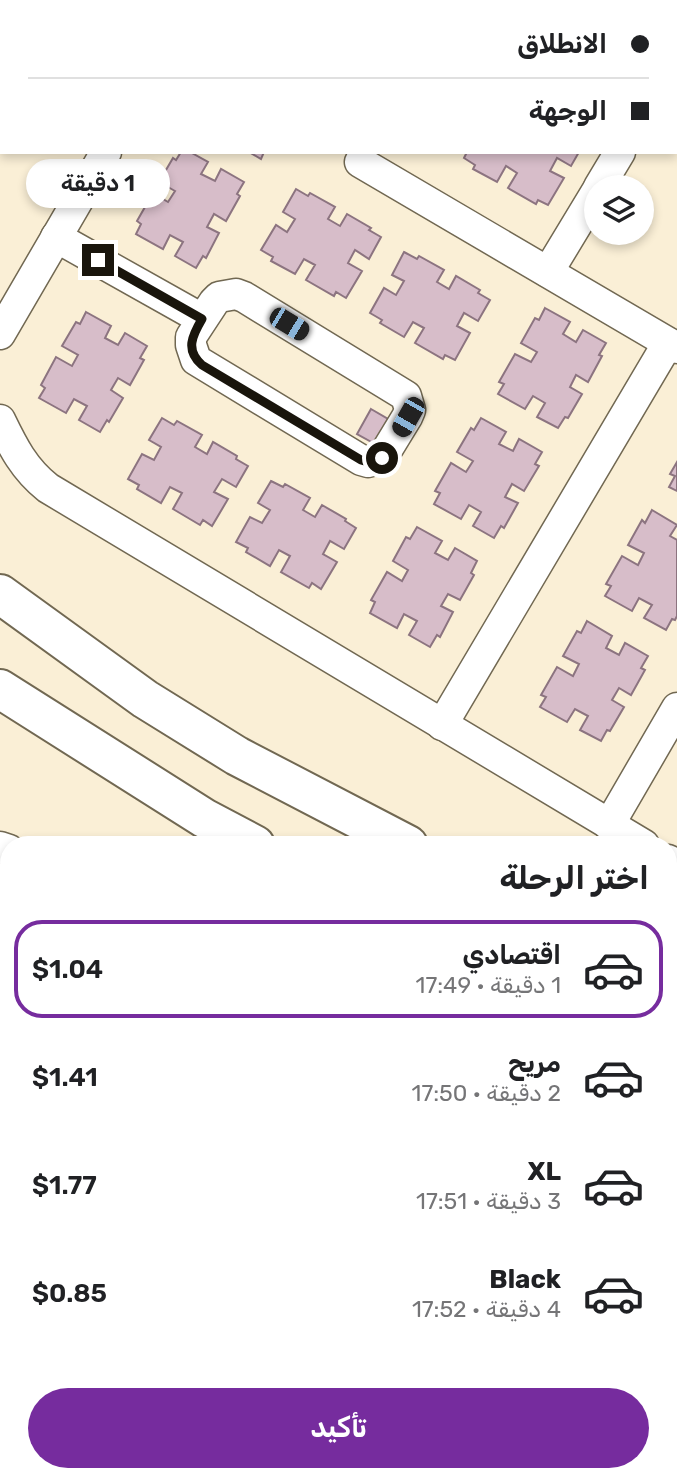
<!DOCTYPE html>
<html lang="ar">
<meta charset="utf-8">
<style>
body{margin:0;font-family:Rubik,Vazirmatn,sans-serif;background:#f2f2f2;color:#202124;direction:rtl;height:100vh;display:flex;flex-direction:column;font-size:26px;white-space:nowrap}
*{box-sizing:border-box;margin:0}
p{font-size:23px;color:#757577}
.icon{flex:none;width:38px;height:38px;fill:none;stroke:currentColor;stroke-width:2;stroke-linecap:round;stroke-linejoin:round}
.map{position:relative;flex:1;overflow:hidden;direction:ltr}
.panel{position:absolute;left:0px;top:836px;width:677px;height:646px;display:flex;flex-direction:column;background:#fff;border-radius:28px 28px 0 0;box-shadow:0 4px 10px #0003;direction:rtl}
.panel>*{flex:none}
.banner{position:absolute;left:0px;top:0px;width:677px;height:154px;box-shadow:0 4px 10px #0003;direction:rtl;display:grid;align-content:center;height:154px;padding:0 28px;background:#fff}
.tools{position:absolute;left:584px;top:175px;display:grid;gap:14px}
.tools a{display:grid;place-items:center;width:70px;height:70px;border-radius:50%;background:#fff;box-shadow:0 4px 10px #0003;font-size:35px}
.end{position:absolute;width:32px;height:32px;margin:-16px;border:9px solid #19150c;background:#fff;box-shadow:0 0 0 4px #fff}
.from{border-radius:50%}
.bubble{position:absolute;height:49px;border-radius:24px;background:#fff;box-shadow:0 4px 10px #0003;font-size:23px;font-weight:600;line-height:49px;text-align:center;direction:rtl}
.car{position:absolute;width:21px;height:42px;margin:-21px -10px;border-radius:9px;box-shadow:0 0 5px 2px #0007;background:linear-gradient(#222 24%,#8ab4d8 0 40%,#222 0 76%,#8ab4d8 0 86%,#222 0)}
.banner b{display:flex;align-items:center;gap:24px;height:66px;font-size:26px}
.banner b+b{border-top:2px solid #e0e0e0}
.banner i{width:18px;height:18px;background:#202124}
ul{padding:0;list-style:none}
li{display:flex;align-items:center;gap:21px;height:98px;margin:0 14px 10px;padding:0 14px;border:4px solid transparent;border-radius:28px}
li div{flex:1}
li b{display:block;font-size:26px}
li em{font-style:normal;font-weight:600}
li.active{border-color:#762c9e}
li>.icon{width:63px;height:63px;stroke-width:1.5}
h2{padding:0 28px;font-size:32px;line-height:84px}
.primary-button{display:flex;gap:14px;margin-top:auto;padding:14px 28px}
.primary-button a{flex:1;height:80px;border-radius:42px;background:#762c9e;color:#fff;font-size:28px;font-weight:600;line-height:80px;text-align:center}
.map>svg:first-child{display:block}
</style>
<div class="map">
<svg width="677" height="1482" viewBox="0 0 677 1482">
<rect width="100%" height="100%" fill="#faefd6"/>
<g fill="#d7bdc9" stroke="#8c7480" stroke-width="2">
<polygon points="267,0 340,0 266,2"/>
<polygon points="181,152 190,152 208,162 201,174 215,181 221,169 244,182 237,194 240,196 226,221 214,214 207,227 219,233 206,258 203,256 196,268 175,256 183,242 170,235 163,249 136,234 141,224 137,221 153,193 168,202 175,191 159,182 173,158 176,160"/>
<polygon points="249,152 264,152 261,159"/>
<polygon points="467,152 579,152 571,166 557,158 550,171 564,178 548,205 538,200 536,204 508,188 517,173 506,166 497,182 473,169 475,165 464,158"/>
<polygon points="296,189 308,196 310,193 335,207 328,219 340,226 347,214 371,228 369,230 381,237 369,259 355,250 348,263 362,271 346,298 336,292 334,296 306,280 315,265 304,259 295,274 271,261 273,257 261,250 276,225 287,232 295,219 283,212"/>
<polygon points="404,252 417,259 419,256 444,270 437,282 449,289 456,276 480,290 478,293 490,300 478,321 464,313 457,326 470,333 455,360 445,355 443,359 415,343 424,328 413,322 404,337 380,323 382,320 370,313 384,288 396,295 404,281 392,275"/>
<polygon points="545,308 570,322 563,334 576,342 583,330 606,343 599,355 602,356 588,382 576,375 570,387 582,394 568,418 565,417 558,428 537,417 545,403 533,396 525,409 498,394 504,384 499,382 515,354 531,362 537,352 521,343 535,318 539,320"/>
<polygon points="86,312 111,326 105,338 118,345 125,333 147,346 140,358 144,360 130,385 118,378 111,390 123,398 109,422 107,420 100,432 79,420 87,406 74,399 66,413 39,398 45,388 41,385 56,357 72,366 78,355 62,346 76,322 80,324"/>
<polygon points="371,409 388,419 375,444 357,434"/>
<polygon points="162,418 174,425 177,421 202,435 195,447 207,454 213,442 237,456 236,459 248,466 236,487 222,479 214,492 228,499 212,526 203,520 200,525 173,509 182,493 170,487 161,503 137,489 139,485 128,479 142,454 154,460 161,447 149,440"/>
<polygon points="481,418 506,432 499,444 513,451 519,439 542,452 535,464 539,466 524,491 512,484 505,497 518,503 504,528 501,526 494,538 473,526 481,512 469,505 461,519 434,504 440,493 435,491 451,463 466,472 473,461 457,452 471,428 474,430"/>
<polygon points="677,462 677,491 669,487 675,476 670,474"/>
<polygon points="271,481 283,487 285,484 310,498 303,510 315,517 322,505 346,519 345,521 356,528 344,549 330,541 323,554 337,562 321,589 312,583 309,588 281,572 290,556 279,550 270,566 246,552 248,548 236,542 250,517 262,523 270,510 258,503"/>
<polygon points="652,510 677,525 670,536 677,540 677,616 675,620 672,619 666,630 644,618 652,605 639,598 632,611 605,596 611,586 606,584 622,556 638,565 644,553 628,545 642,520 645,523"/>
<polygon points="417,527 442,541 435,553 448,560 455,548 477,561 471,573 474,575 460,600 448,594 441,606 453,612 440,637 437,635 430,647 409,635 417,621 404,614 397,628 370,613 375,602 371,600 387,572 402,581 408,570 393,561 406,537 410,539"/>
<polygon points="587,621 612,636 606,648 619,655 625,643 648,656 641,668 645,670 631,695 619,688 612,700 624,707 610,731 607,730 601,741 580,730 588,716 575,709 567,722 540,707 546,697 541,695 557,667 573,676 579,664 563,656 577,631 581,633"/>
<polygon points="0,888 9,891 9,969 0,991"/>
<polygon points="9,1059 9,1087 0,1084"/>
<polygon points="0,1104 9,1108 9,1186 0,1182"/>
<polygon points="0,1202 9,1205 9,1283 0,1279"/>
<polygon points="668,1344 677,1348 677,1446 668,1442"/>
<polygon points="24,1474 118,1474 114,1482 20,1482"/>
<polygon points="145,1474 239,1474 236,1482 166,1482"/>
<polygon points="302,1474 395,1474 392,1482 299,1482"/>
<polygon points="429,1474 491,1474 495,1482 426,1482"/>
</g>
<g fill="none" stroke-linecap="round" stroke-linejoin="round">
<defs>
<g id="minor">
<polyline points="449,0 452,2"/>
<polyline points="614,0 617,2"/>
<polyline points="34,2 38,0"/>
<polyline points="194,2 195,0"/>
<polyline points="0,19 2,18"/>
<polyline points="676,34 677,35"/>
<polyline points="676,59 677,56"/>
<polyline points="360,162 677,348"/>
<polyline points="599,187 620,152"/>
<polyline points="56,237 202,319"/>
<polyline points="548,272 597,191"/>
<polygon points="236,294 244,297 406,396 410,410 407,417 382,458 368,462 361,460 196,360 191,345 191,337 214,302 219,297"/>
<polyline points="0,334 106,152"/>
<path d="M0,420C13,447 24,469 48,488L644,845"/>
<polyline points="442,725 668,343"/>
<polyline points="609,825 677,708"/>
<polyline points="0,847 9,850"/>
<polyline points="668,860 677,865"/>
<polyline points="668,949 677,949"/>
<polyline points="668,1174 677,1179"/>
<polyline points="0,1391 9,1369"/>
<polyline points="603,1474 619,1482"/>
<polyline points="261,1482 265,1474"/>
<polyline points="546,1482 550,1474"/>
</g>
<g id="major">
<polyline points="0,594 145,699 237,756 408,845"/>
<polyline points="0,689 204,818 255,845"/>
<polyline points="668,983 677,987"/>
<polyline points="668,1064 677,1069"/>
</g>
</defs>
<use href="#minor" stroke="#716852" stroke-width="33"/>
<use href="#major" stroke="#716852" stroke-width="42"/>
<use href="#minor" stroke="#fff" stroke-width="30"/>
<use href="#major" stroke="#fff" stroke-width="38"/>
</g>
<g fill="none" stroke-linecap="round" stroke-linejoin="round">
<path stroke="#19150c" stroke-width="9" d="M98,260L202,319C192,336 185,350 202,365L361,460L368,462L382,458"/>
</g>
</svg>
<div class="tools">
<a><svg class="icon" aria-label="layers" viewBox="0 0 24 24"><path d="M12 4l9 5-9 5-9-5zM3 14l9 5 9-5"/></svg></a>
</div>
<i class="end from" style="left:382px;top:458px"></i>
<i class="end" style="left:98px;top:260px"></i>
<div class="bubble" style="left:26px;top:159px;width:144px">1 دقيقة</div>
<i class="car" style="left:289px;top:324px;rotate:121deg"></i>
<i class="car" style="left:408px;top:417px;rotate:210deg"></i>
<div class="banner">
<b><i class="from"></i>الانطلاق</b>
<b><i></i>الوجهة</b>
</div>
<section class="panel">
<h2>اختر الرحلة</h2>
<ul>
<li class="active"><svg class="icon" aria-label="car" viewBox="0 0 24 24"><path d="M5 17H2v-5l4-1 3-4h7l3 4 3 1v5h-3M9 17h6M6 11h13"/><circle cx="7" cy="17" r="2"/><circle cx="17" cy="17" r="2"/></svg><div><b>اقتصادي</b><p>1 دقيقة · 17:49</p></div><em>$1.04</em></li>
<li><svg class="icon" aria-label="car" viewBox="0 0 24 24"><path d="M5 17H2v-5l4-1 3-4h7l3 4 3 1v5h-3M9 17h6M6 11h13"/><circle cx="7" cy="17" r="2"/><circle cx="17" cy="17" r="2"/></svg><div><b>مريح</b><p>2 دقيقة · 17:50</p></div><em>$1.41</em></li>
<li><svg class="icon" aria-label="car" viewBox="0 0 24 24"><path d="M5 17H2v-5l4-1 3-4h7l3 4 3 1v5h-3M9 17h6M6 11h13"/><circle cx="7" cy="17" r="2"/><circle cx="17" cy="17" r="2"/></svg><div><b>XL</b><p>3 دقيقة · 17:51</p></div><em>$1.77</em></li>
<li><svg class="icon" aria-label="car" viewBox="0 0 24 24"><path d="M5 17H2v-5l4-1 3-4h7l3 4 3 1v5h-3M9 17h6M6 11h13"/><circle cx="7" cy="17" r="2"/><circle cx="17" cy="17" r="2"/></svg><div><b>Black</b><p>4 دقيقة · 17:52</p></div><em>$0.85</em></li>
</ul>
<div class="primary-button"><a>تأكيد</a></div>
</section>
</div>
